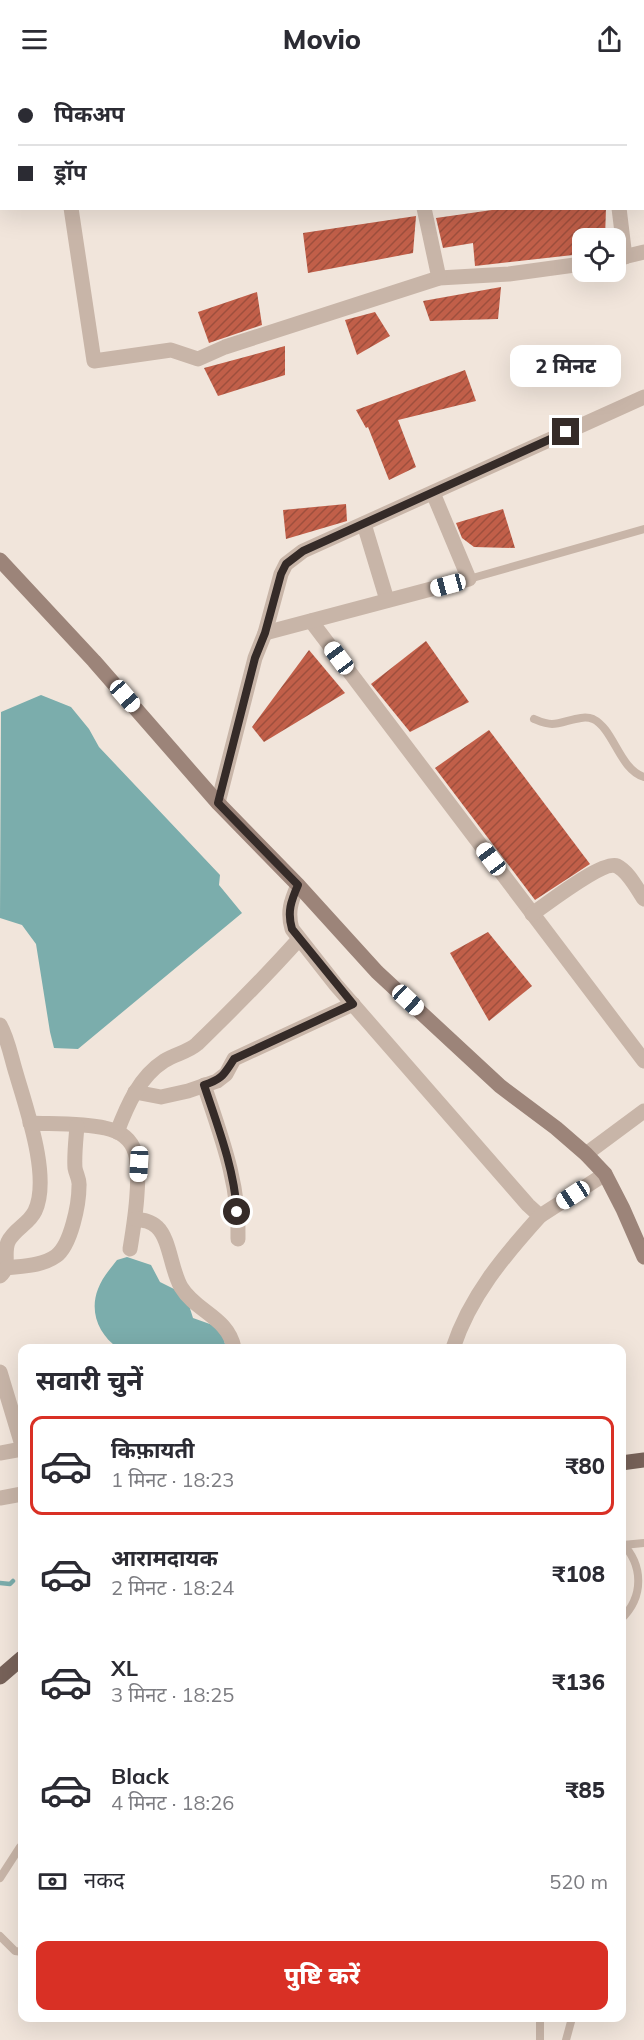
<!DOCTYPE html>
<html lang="hi">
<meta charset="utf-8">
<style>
body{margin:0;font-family:Mulish,"Noto Sans Devanagari",sans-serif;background:#f7f7f7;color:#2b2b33;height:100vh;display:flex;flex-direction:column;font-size:22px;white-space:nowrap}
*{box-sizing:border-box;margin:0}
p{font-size:20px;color:#7c7c81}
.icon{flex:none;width:33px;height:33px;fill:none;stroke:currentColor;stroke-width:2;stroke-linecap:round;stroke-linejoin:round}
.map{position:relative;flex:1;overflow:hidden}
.side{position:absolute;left:18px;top:1266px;width:608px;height:678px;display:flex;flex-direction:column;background:#fff;border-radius:12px;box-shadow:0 6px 24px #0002}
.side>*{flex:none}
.top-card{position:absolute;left:0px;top:0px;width:645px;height:132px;box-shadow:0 6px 24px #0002;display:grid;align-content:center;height:132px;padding:0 18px;background:#fff}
.buttons{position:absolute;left:572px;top:150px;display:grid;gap:12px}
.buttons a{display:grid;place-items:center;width:54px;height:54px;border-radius:12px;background:#fff;box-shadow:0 6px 24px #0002;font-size:30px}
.end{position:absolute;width:27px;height:27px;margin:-14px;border:8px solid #352b28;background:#fff;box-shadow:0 0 0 3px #fff}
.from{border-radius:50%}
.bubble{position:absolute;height:42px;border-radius:12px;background:#fff;box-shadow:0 6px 24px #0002;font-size:20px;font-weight:800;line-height:42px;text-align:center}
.car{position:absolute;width:18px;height:36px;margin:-18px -9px;border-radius:8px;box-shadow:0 0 4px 2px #0007;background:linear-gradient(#fff 24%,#345 0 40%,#fff 0 76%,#345 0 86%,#fff 0)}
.top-card b{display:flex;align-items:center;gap:21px;height:57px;font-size:22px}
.top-card b+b{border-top:2px solid #e1e1e2}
.top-card i{width:15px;height:15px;background:#2b2b33}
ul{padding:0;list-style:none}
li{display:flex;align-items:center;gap:18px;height:99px;margin:0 12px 9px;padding:0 6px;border:3px solid transparent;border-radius:12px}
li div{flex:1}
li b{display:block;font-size:22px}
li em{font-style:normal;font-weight:800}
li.active{border-color:#d93025}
li>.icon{width:54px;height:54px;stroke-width:1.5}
h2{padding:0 18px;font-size:27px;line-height:72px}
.pay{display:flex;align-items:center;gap:15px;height:66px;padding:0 18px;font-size:22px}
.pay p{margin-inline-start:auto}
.primary-button{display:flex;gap:12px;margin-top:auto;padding:12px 18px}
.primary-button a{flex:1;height:69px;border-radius:12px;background:#d93025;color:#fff;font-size:24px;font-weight:800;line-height:69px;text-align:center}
header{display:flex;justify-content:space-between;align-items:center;height:78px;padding:0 18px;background:#fff;font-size:27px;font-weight:800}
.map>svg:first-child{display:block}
</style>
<header><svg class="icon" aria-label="menu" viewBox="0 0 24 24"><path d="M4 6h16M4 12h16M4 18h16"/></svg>Movio<svg class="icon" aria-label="share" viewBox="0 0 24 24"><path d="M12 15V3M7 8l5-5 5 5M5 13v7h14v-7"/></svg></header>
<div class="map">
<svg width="644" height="1962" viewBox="0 0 644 1962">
<defs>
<pattern id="building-hatch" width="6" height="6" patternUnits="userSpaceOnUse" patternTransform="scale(1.5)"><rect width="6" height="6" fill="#c15f49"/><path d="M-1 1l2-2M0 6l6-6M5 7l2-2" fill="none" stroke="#9e4f3d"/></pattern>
</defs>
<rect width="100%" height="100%" fill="#f1e5db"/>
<g fill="#7badac">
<polygon points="41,617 71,629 89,651 99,669 220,797 219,807 242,835 78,971 54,970 50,954 36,866 22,847 0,840 1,634"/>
<path d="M127,1179L151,1187L160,1204L176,1212L187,1221L193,1240L221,1250L225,1266L223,1270H118C99,1257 89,1234 98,1211C102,1200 110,1191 117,1182Z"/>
</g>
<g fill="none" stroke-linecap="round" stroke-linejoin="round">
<polyline stroke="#7badac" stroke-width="4.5" points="0,1505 10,1506 13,1503"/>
</g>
<g fill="url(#building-hatch)">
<polygon points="506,130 606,130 605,160 582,160 582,176 475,188 473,165 443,170 436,140"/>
<polygon points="416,138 413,175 308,195 303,155"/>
<polygon points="501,209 498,241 430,243 423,223"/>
<polygon points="257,214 262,247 209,265 198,234"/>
<polygon points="375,234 390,258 357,277 345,242"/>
<polygon points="285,268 285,297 218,318 204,290"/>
<polygon points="465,292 476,323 398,342 416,389 389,402 368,349 366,350 356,332"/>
<polygon points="346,426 347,443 286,461 283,432"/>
<polygon points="503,431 515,470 474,469 462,460 456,445"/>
<polygon points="426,563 469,624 410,654 371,606"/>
<polygon points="309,572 345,615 264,664 252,649"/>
<polygon points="489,652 590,786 535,822 435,690"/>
<polygon points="488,854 532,908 489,943 450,875"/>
</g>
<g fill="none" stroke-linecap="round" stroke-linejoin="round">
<g stroke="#c8b5a8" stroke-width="8">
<polyline points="469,501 644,451"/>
<path d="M534,641C539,643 545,646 552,646C564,646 581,636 593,641C614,651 619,691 644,699"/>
<path d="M621,1464C644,1487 644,1519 621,1541"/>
<polyline points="623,1467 644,1465"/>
<polyline points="621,1584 622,1540"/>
<polyline points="0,1800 20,1769"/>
<polyline points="0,1858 15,1873 22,1874"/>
<polyline points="540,1962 540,1940"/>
<polyline points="566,1962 572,1940"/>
</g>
<g stroke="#c8b5a8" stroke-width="15">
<polyline points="48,0 49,2"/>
<polyline points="149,0 150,2"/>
<polyline points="434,0 434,2"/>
<polyline points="509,0 509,2"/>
<polyline points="597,0 598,2"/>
<polyline points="630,2 633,0"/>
<polyline points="0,114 2,113"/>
<polyline points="71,130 94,283 171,272 198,281 225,269 439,200 509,196 582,186"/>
<polyline points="424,130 439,200"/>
<polyline points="619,130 625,179"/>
<polyline points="615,181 644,174"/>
<polyline points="364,446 387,522"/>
<polyline points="311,543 644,983"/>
<polyline points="265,555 469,501 433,415"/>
<polyline points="218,725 255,580 265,555 281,496 286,486 303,473 644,319"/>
<path d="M298,807C291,823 287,834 292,851L336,907L528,1127L540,1138L605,1096"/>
<path d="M532,836C547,826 603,782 617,788C629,794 637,811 644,821"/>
<path d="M0,947C8,961 11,979 16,995C26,1030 51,1099 35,1133C29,1146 14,1151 8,1164C3,1176 11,1189 0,1198"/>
<path d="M204,1007C221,1058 240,1107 238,1161"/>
<polyline points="135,1014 161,1019 188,1013 217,1003 226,996 234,981 353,926"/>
<path d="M30,1045C53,1046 83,1045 105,1050C141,1057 139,1087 137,1116C136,1135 133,1153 130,1171"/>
<path d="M117,1054C127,1028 139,999 164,983C175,976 188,974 197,966C232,932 267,897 299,861"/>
<polyline points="586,1076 644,1033"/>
<path d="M135,1141C143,1142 151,1143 157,1149C170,1161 171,1192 181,1209C196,1234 228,1239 234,1270"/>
<path d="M6,1190C23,1188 42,1188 56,1178C71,1167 79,1126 79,1108C80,1102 76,1096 75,1090C74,1077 76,1061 77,1048"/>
<path d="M453,1270C470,1218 504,1178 540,1138"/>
<polyline points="0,1294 22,1367"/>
<polyline points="0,1375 22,1371"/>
<polyline points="0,1420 22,1416"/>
</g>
<polyline stroke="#9c8479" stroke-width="15" points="0,482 94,583 218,725 298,807 377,894 500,1008 556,1050 586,1076 605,1096 623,1131 644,1179"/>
<g stroke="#776259" stroke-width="15">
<polyline points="621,1385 644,1382"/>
<polyline points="0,1599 22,1580"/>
</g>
</g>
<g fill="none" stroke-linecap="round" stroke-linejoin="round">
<path stroke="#352b28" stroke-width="8" d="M237,1134C234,1090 218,1049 204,1007C223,1001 224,996 234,981L353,926L292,851C287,834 291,823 298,807L218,725L255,580L265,555L281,496L286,486L303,473L566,354"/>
</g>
</svg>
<div class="buttons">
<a><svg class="icon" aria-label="locate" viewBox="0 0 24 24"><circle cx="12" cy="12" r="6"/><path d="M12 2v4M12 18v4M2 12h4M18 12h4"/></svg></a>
</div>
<i class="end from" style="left:237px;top:1134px"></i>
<i class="end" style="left:566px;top:354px"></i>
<div class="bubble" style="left:510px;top:267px;width:111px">2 मिनट</div>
<i class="car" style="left:448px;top:507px;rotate:255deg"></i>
<i class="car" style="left:339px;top:580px;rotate:323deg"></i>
<i class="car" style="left:125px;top:618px;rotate:139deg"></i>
<i class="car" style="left:491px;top:781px;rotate:323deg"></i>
<i class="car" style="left:408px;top:922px;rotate:133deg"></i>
<i class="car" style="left:139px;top:1086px;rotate:183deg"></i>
<i class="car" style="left:573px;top:1117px;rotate:237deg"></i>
<div class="top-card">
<b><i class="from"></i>पिकअप</b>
<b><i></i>ड्रॉप</b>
</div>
<section class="side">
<h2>सवारी चुनें</h2>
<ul>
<li class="active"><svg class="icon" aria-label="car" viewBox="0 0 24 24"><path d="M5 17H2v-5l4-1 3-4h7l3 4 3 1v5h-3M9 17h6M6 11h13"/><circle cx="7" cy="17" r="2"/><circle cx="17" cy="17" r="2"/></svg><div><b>किफ़ायती</b><p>1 मिनट · 18:23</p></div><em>₹80</em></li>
<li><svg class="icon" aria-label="car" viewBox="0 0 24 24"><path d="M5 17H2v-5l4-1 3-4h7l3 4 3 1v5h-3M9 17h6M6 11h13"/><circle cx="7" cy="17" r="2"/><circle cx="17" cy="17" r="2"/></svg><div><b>आरामदायक</b><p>2 मिनट · 18:24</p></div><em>₹108</em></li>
<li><svg class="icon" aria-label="car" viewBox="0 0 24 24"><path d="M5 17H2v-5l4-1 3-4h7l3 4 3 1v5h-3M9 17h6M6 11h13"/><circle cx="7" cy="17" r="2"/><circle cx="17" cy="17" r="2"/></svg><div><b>XL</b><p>3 मिनट · 18:25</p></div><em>₹136</em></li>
<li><svg class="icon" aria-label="car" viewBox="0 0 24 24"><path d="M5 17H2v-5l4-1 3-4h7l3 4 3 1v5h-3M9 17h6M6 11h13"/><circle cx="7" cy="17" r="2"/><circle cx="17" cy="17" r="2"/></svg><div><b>Black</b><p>4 मिनट · 18:26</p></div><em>₹85</em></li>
</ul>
<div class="pay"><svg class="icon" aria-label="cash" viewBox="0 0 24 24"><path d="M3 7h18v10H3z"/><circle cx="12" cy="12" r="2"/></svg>नकद<p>520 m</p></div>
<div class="primary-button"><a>पुष्टि करें</a></div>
</section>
</div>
